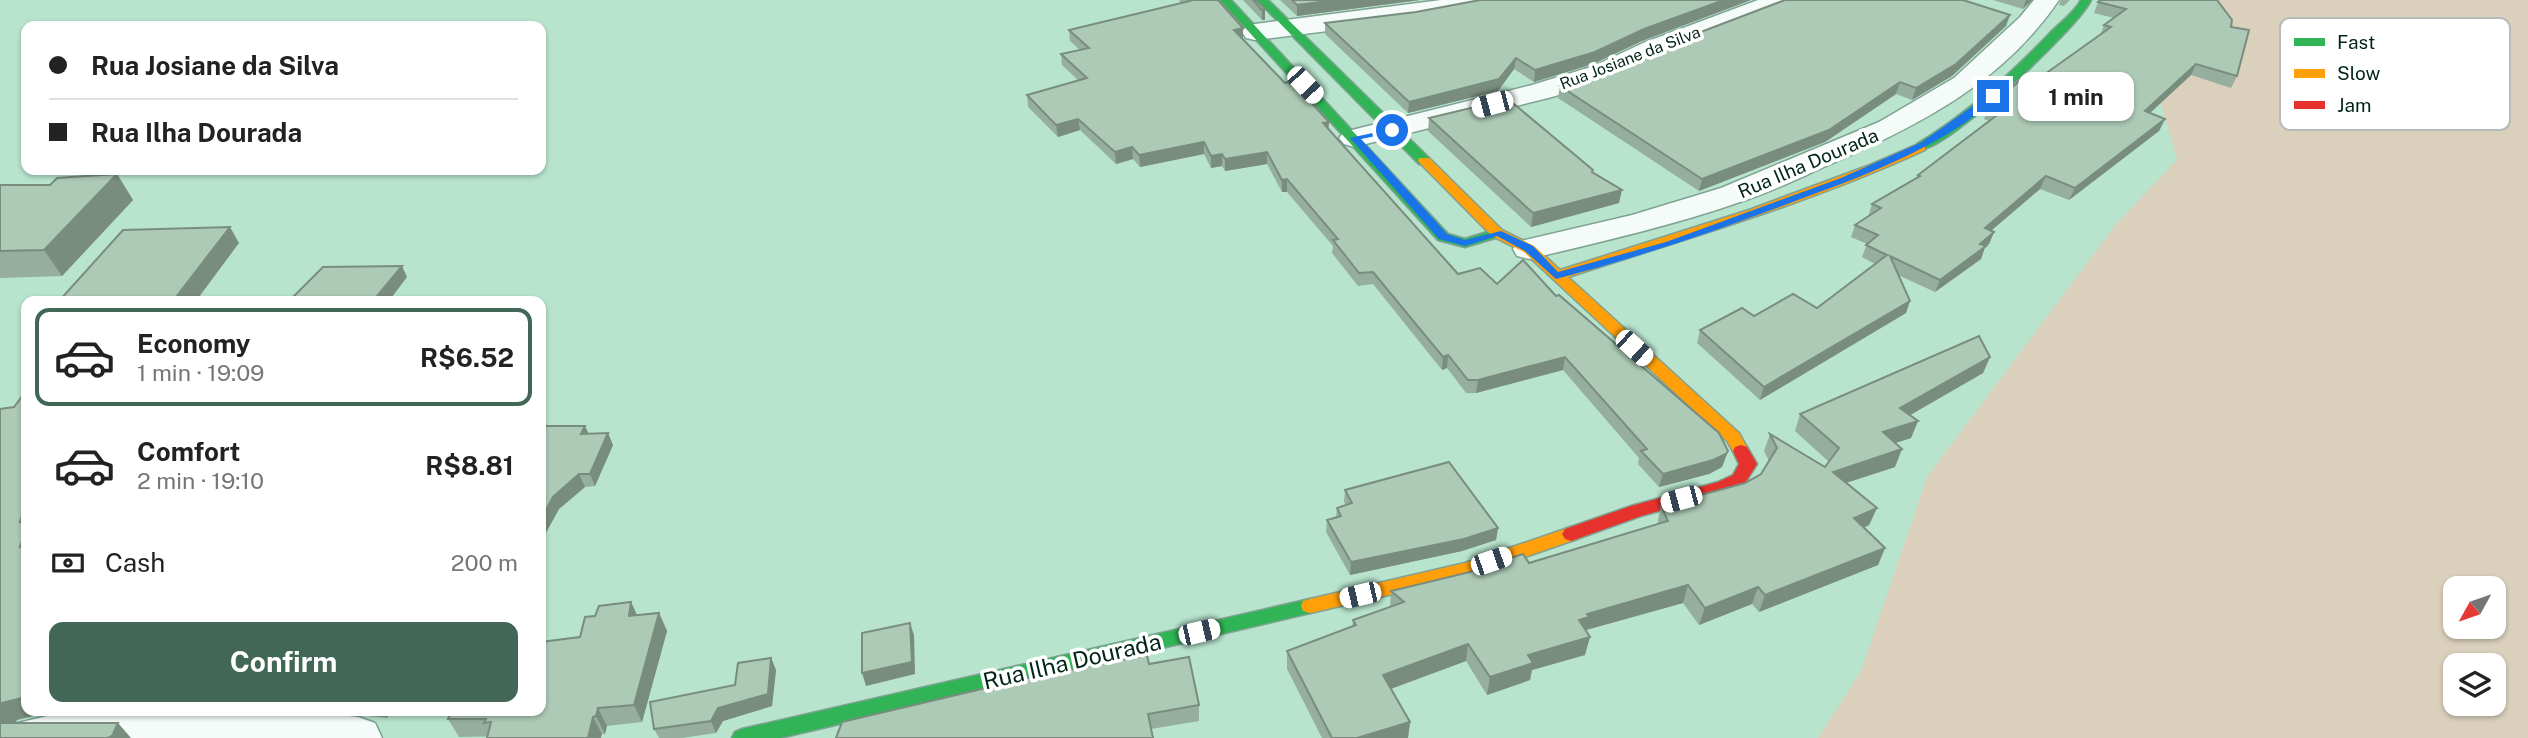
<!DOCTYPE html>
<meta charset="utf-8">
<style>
body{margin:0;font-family:"Public Sans",sans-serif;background:#f6f6f6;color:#222;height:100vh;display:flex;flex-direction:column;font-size:26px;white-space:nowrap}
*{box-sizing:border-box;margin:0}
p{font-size:23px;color:#767676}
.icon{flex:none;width:38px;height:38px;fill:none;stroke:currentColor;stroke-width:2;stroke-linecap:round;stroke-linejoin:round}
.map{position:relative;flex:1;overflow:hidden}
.side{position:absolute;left:21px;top:296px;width:525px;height:420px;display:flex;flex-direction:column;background:#fff;border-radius:14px;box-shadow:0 2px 5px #0004}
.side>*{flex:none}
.hud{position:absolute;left:21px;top:21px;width:525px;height:154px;border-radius:14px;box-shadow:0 2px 5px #0004;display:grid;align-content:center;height:154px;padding:0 28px;background:#fff}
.needle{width:46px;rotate:230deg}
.controls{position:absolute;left:2443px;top:576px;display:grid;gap:14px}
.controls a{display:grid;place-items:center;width:63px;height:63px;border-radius:14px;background:#fff;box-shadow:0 2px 5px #0004;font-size:35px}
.end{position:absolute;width:32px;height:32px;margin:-16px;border:9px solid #1a73e8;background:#fff;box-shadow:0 0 0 4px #fff}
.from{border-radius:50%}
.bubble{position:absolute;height:49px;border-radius:14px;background:#fff;box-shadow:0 2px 5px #0004;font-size:23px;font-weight:700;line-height:49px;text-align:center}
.car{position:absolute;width:21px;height:42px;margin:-21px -10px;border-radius:9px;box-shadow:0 0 5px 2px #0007;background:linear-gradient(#fff 24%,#345 0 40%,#fff 0 76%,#345 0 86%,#fff 0)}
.hud b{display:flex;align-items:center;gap:24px;height:66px;font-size:26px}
.hud b+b{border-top:2px solid #e0e0e0}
.hud i{width:18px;height:18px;background:#222}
ul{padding:12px 0 0;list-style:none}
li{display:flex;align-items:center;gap:21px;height:98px;margin:0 14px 10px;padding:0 14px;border:4px solid transparent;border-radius:14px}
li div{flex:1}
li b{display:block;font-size:26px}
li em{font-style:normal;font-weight:700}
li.active{border-color:#426756}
li>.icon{width:63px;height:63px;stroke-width:1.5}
.pay{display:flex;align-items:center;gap:18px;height:77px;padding:0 28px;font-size:26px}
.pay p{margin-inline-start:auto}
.action{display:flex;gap:14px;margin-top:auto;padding:14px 28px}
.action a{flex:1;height:80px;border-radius:14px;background:#426756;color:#fff;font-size:28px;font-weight:700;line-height:80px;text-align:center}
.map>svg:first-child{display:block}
</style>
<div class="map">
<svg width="2528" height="738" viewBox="0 0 2528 738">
<rect width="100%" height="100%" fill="#b8e4ce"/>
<path fill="#dad0bc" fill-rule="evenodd" d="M2191,0H2528V738H1818L1861,671L1927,477L2116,224L2177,160L2148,58ZM2455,588H2494V626H2455ZM2455,665H2494V704H2455Z"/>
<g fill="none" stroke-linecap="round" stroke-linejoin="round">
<defs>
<g id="street">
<polygon points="1441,0 1498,0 1495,5 1486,7 1415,20 1255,40 1246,38 1242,32 1246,26 1255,24"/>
<polygon points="1758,0 1793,0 1790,5 1661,55 1614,78 1552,97 1354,147 1344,144 1339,138 1344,132 1532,85 1594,66 1643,43"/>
<path d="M2034,0H2059C2003,82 1922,124 1833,163C1803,176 1772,192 1740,202C1671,226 1600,242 1529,259L1517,256L1513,249L1517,242L1632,215L1721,188L1879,122L1954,78L2020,17Z"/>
<polygon points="72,710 291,710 358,717 375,723 382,738 11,738 18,723"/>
</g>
<g id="fast">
<polygon points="1220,0 1231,0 1448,234 1465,239 1497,229 1504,233 1502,236 1465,247 1438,240"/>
<polygon points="1257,0 1268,0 1429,158 1429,164 1419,164"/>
<path d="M2081,0H2091C2078,28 1944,154 1917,150V144C1967,114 2010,75 2051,32C2061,22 2074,13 2081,0Z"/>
<polygon points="1310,599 1317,601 1319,606 1317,611 1310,613 780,738 732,738 735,732 742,729"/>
</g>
<g id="slow">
<path d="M1921,143L1925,144V150C1810,203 1688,238 1568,277L1739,433L1749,451L1747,455H1735L1727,441L1524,252L1492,236L1418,161L1419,158H1429L1502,230L1534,246L1560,270L1749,210L1870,165Z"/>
<polygon points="1571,527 1577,529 1580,534 1577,539 1467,577 1310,613 1303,611 1301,606 1303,601 1310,599 1465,563"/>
</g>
<polygon id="jam" points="1741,445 1747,447 1757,464 1745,483 1730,491 1641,516 1571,541 1565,539 1562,534 1565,529 1631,506 1718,482 1733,475 1739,464 1733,451 1735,447"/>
</defs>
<use href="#street" stroke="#7fa292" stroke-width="3"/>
<use href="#fast" stroke="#7fa292" stroke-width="3"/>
<use href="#slow" stroke="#7fa292" stroke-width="3"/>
<use href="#jam" stroke="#7fa292" stroke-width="3"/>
<use href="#street" fill="#f4fbf8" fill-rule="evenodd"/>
<use href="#fast" fill="#30b455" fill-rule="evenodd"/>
<use href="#slow" fill="#ff9f0a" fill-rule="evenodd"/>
<use href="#jam" fill="#e5322d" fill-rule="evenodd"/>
</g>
<g fill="#95ae9d">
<polygon points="1179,0 1218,0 1243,39 1242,39 1329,130 1458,274 1497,284 1556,296 1728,451 1722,467 1709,474 1659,487 1638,464 1639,458 1563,370 1476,393 1466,393 1447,368 1442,370 1373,284 1358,286 1332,253 1333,246 1287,192 1282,192 1267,164 1225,171 1222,166 1211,168 1204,154 1140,167 1133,159 1116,164 1080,130 1058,137 1028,107 1027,95 1079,81 1062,65 1061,54 1080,50 1070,41 1069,30 1181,3"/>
<polygon points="1243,0 1256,0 1265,9 1265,20 1262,20"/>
<polygon points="1280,0 1420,0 1297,16"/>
<polygon points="1480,0 1751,0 1642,41 1593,64 1534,82 1514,69 1498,91 1408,113 1325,34 1325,23 1416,12"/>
<polygon points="1993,0 2032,0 2023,9"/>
<polygon points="2061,0 2070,0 2064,6 2059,5"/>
<polygon points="2098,2 2231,27 2237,76 2231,88 2191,75 2150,113 2165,119 2159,131 2069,200 2040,189 1991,231 1994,232 1989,244 1985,247 1981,259 1935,292 1898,275 1906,313 1760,400 1697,343 1700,330 1754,316 1817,308 1875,264 1862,257 1867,244 1851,237 1855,225 1868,217 1872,204 1917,177 1918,175 1989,121 1984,119 1989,108 2038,79 2100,36 2104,25 2114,18 2094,13"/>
<polygon points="2006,26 1952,76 1912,100 1896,94 1825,142 1699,191 1558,98 1560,86 1617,69"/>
<polygon points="1429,118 1593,170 1593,173 1619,203 1531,227 1428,131"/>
<polygon points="117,174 133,200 62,276 0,278 0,185 50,185"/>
<polygon points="1990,357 1983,373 1910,415 1918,421 1911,438 1895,443 1895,467 1846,483 1877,508 1869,525 1864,528 1885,548 1878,565 1759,612 1752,604 1699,625 1683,603 1586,630 1585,655 1532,670 1530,680 1487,695 1466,661 1391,689 1410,722 1408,738 1322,738 1287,669 1287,651 1352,627 1353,620 1390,607 1391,591 1529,563 1657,525 1661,506 1745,483 1761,474 1769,461 1764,451 1770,434 1825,467 1829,462 1795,431 1800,414"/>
<polygon points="541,426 589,434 613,445 595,486 585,487 559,509 543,538 541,538"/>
<polygon points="1345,490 1498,528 1496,540 1462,551 1350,575 1326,532 1327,520 1336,517 1337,508 1346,505 1344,502"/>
<polygon points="631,602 637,615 659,613 667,631 642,722 607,726 605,734 459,737 448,719 580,637 595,616"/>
<polygon points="771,658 776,670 772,706 723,721 716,733 682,738 659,738 654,729 735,685"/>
<polygon points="1149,664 1199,705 1199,721 1151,729 836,738"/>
<polygon points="349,710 391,710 387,718 351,714"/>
</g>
<g fill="#798d7f">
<polygon points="1336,0 1420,0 1297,16 1297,5"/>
<polygon points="1724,0 1751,0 1642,41 1593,64 1534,82 1535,70"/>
<polygon points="2026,0 2032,0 2023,9"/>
<polygon points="1265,9 1265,20 1262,20 1262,10"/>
<polygon points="2010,15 2006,26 1952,76 1912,100 1916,88"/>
<polygon points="1243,28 1243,39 1234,41 1234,30"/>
<polygon points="1516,58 1514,69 1498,91 1408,113 1409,102"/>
<polygon points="2196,64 2191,75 2139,123 2145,111"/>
<polygon points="1900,82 1896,94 1825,142 1699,191 1702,179"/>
<polygon points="1078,119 1080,130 1058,137 1056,125"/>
<polygon points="2165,119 2159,131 2069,200 2075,188"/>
<polygon points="1329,122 1328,134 1323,123"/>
<polygon points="1204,142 1204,154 1140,167 1139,155"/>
<polygon points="1132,147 1133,159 1116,164 1115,152"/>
<polygon points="1267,152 1267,164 1225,171 1225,159"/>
<polygon points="1222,154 1222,166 1211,168 1211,156"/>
<polygon points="117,174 133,200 62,276 44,250"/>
<polygon points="2046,176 2040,189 1980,240 1985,228"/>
<polygon points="1287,179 1287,192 1282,192 1282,180"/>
<polygon points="1622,190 1619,203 1531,227 1533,213"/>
<polygon points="230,227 239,243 196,301 173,301"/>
<polygon points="1994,232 1989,244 1985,247 1981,259 1935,292 1940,280"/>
<polygon points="402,266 407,277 389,301 373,301"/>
<polygon points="1910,301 1906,313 1760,400 1764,387"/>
<polygon points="1448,355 1447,368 1442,370 1443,357"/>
<polygon points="1565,357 1563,370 1476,393 1478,380"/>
<polygon points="1990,357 1983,373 1893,425 1900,408"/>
<polygon points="1918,421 1911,438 1877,449 1883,432"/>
<polygon points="585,426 591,438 581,434"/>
<polygon points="608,433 613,445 595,486 590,474"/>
<polygon points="1902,449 1895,467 1827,489 1833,472"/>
<polygon points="1728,451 1722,467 1709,474 1659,487 1663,474"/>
<polygon points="579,474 585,487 559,509 543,538 541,534 541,519 553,497"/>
<polygon points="26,503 26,555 20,547 20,522"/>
<polygon points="1877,508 1869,525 1847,535 1854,518"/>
<polygon points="1498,528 1496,540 1462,551 1350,575 1351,562"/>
<polygon points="1885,548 1878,565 1759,612 1765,595"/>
<polygon points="1688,585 1683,603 1586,630 1579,620 1587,614"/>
<polygon points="1758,587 1752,604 1699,625 1705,608"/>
<polygon points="631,602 639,620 629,616"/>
<polygon points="659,613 667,631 642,722 634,705"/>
<polygon points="910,623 914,635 915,674 866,686 862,673"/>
<polygon points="1590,637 1585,655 1532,670 1530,680 1487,695 1490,677 1528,655"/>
<polygon points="1468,644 1466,661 1382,692 1383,675"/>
<polygon points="771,658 776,670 772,706 723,721 716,733 711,721 718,708"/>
<polygon points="26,697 26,710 59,710 17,720 10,738 0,731 0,705 1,703"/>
<polygon points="598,708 607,726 605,734 596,716"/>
<polygon points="382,710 391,710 387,718"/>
<polygon points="593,717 602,734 601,738 588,738"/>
<polygon points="1410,722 1408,738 1357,738"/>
<polygon points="118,723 131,738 107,738"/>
</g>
<g fill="#adcab6" stroke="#798d7f" stroke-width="2">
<polygon points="1189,0 1218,0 1243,28 1234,30 1285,83 1288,82 1308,99 1329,122 1323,123 1458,274 1480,268 1497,284 1523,260 1556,296 1559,295 1719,433 1728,451 1726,454 1713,460 1663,474 1641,451 1647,449 1565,357 1478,380 1468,380 1448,355 1443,357 1373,272 1359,273 1333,240 1338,239 1287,179 1282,180 1267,152 1225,159 1222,154 1211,156 1204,142 1139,155 1132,147 1115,152 1078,119 1056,125 1027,95 1087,78 1061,54 1089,48 1069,30 1190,1"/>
<polygon points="1253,0 1256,0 1265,9 1262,10"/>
<polygon points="1292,0 1336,0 1297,5"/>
<polygon points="1480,0 1724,0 1644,29 1595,52 1535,70 1516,58 1499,79 1409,102 1325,23 1416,12"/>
<polygon points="1785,0 1963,0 2010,15 1956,64 1916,88 1900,82 1829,130 1702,179 1560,86 1617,69 1664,46"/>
<polygon points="2100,0 2217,0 2232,20 2231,27 2249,30 2237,76 2196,64 2145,111 2165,119 2075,188 2046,176 1985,228 1994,232 1980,244 1986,246 1940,280 1890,256 1910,301 1764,387 1700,330 1742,308 1754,316 1793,294 1817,308 1887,255 1866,245 1878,235 1855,225 1881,208 1872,204 1920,176 1918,175 2001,112 1989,108 2026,75 2038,79 2111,27 2104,25 2126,9 2098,2"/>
<polygon points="1508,99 1593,170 1592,172 1622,190 1533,213 1429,118"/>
<polygon points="117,174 44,250 0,251 0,185 50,185 57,178"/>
<polygon points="230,227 173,301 59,301 123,230"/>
<polygon points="402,266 373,301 289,301 323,267"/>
<polygon points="1979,336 1990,357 1900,408 1918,421 1883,432 1902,449 1833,472 1877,508 1854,518 1885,548 1765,595 1758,587 1705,608 1688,585 1587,614 1589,617 1579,620 1590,637 1528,655 1533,663 1490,677 1468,644 1383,675 1410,722 1357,738 1332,738 1287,651 1356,625 1353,620 1404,602 1391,591 1470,572 1523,554 1529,563 1668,521 1661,506 1745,483 1761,474 1777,448 1770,434 1825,467 1839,448 1800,414"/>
<polygon points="26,391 26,503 20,522 26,520 26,530 20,547 26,546 26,697 1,703 0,705 0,409 14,407"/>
<polygon points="541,426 585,426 581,434 608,433 590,474 579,474 553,497 541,519"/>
<polygon points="1449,462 1498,528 1464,539 1351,562 1327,520 1341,516 1337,508 1352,503 1345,490"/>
<polygon points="631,602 629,616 659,613 634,705 598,708 596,716 593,717 588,738 487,738 491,722 484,723 486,719 448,719 452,710 541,710 541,642 580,637 585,617 595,616 599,606"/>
<polygon points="910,623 912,662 862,673 862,633"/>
<polygon points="1147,655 1149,664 1189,657 1199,705 1148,714 1153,738 836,738 842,722 1028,678"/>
<polygon points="771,658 768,694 718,708 711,721 654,729 650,702 735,685 738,663"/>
<polygon points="0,723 118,723 112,736 107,738 0,738"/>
</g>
<path fill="#1a73e8" d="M1990,94L1998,96C1943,148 1860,177 1790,203C1713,232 1636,258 1556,279L1525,251L1497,236L1465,246L1439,239L1350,138L1395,128V132L1361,139L1447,234L1465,240L1501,231L1533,246L1558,272L1666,242L1841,178L1922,142Z"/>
<g text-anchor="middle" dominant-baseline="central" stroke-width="7" stroke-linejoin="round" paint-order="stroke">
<g font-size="16" fill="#022416" stroke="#fff">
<text transform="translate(1630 58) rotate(-21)">Rua Josiane da Silva</text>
</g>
<g font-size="19" fill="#022416" stroke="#fff">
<text transform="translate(1808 163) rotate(-23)">Rua Ilha Dourada</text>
</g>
<g font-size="23" fill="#022416" stroke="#fff">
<text transform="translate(1072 661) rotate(-13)">Rua Ilha Dourada</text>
</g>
</g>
<rect x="2280" y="18" width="230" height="112" rx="10" fill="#fff" stroke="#b3bdb9" stroke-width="2"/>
<rect x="2294" y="38" width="31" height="8" fill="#30b455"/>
<rect x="2294" y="69" width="31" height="9" fill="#ff9f0a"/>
<rect x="2294" y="101" width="31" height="8" fill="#e5322d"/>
<g font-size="19" fill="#022416">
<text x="2337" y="49">Fast</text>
<text x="2337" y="80">Slow</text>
<text x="2337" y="112">Jam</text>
</g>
</svg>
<div class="controls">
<a><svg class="needle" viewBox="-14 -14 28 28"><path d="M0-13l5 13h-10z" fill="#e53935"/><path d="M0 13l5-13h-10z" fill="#767676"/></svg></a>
<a><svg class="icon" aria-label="layers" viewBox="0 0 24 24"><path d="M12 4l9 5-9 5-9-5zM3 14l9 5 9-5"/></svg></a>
</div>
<i class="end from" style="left:1392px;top:130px"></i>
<i class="end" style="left:1993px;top:96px"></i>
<div class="bubble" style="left:2018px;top:72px;width:116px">1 min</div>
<i class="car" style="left:1305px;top:85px;rotate:137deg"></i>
<i class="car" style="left:1492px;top:104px;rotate:255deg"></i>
<i class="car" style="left:1634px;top:348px;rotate:132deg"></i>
<i class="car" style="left:1681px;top:499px;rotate:255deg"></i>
<i class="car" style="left:1491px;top:561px;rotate:71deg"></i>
<i class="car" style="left:1360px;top:595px;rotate:257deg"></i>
<i class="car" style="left:1199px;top:632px;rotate:77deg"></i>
<div class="hud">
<b><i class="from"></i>Rua Josiane da Silva</b>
<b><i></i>Rua Ilha Dourada</b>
</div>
<section class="side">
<ul>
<li class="active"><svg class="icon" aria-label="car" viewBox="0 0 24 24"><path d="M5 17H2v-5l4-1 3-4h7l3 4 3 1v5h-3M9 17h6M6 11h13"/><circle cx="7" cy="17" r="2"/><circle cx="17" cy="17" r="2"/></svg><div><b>Economy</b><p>1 min · 19:09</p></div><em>R$6.52</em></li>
<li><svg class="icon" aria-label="car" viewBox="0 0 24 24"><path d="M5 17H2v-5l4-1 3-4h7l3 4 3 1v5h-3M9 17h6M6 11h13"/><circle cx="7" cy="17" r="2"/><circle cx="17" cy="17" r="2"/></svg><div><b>Comfort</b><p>2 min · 19:10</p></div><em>R$8.81</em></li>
</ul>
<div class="pay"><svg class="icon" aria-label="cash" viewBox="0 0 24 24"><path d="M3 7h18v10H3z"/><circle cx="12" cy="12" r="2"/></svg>Cash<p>200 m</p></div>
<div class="action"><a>Confirm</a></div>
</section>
</div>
